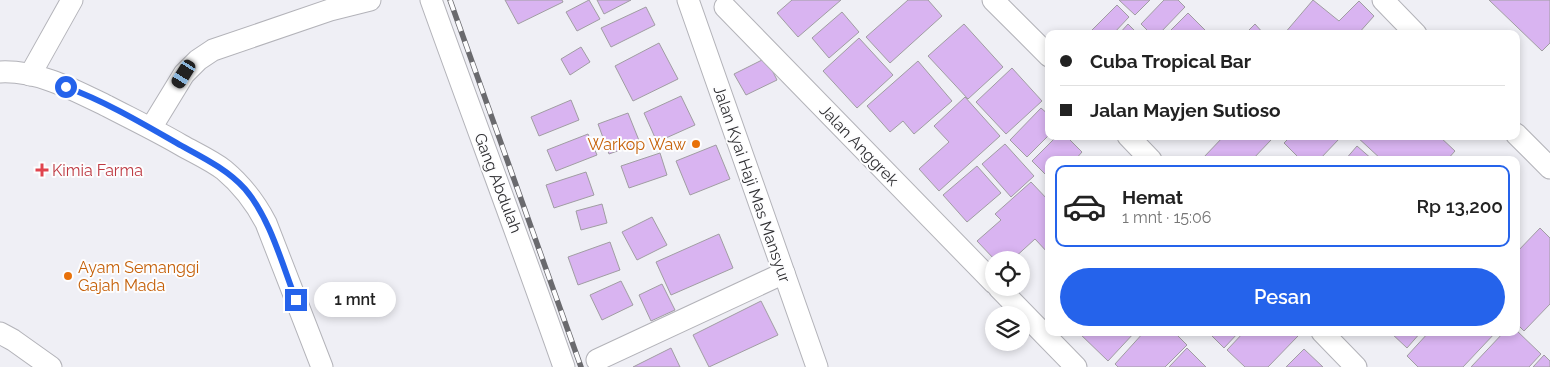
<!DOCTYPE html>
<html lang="id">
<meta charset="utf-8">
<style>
body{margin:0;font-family:Raleway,sans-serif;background:#f6f6f6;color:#222;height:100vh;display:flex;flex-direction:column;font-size:19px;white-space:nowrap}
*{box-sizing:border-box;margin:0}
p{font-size:16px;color:#767676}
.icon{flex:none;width:28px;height:28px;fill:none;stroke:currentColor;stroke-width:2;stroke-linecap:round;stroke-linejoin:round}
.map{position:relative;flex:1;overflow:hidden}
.drawer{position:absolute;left:1045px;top:156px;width:475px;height:180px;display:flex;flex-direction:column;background:#fff;border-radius:10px;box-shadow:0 2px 8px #0003}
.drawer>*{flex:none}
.banner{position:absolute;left:1045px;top:30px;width:475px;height:110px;border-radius:10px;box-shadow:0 2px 8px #0003;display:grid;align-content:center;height:110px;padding:0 15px;background:#fff}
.fabs{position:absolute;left:985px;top:251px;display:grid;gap:10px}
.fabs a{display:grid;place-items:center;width:45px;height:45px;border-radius:50%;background:#fff;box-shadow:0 2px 8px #0003;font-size:25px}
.end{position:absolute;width:22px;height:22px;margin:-11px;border:6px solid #2563eb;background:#fff;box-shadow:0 0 0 2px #fff}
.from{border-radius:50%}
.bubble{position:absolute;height:35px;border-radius:18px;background:#fff;box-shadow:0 2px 8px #0003;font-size:16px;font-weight:600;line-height:35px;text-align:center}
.car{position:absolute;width:15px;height:30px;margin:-15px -8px;border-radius:6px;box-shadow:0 0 4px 1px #0007;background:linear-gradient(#222 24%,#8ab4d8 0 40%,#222 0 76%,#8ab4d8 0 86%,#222 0)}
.banner b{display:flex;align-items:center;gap:18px;height:48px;font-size:19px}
.banner b+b{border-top:1px solid #e0e0e0}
.banner i{width:12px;height:12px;background:#222}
ul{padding:9px 0 0;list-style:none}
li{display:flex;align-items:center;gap:15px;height:82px;margin:0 10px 8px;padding:0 5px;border:2px solid transparent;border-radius:10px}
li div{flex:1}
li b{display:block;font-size:19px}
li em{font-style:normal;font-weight:600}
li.selected{border-color:#2563eb}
li>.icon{width:45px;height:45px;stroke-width:1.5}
.primary-button{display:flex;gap:10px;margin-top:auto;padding:10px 15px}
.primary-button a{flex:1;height:58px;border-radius:30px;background:#2563eb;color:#fff;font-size:20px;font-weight:600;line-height:58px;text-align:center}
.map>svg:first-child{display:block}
</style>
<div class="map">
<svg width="1550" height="367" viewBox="0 0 1550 367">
<rect width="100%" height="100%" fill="#efeff5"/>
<g fill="#d9b4f1" stroke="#a09da2">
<polygon points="505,0 562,0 563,2 518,24"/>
<polygon points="589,0 600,19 577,31 566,12"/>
<polygon points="597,0 631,0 604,14"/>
<polygon points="792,0 841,0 798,37 777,13"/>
<polygon points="908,0 928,0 942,16 890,63 866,37"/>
<polygon points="1119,0 1150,0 1135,15"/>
<polygon points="1164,0 1178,0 1185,7 1159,34 1151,34 1141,24"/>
<polygon points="1313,0 1339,21 1359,1 1374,16 1358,34 1284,34"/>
<polygon points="1489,0 1550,0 1550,43 1542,51"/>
<polygon points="1117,5 1129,17 1113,34 1088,34"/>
<polygon points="646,7 655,25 611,47 601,28"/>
<polygon points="842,12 859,32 829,58 812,38"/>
<polygon points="1188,13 1209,34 1167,34"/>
<polygon points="964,24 1003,67 968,99 928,56"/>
<polygon points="1128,24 1138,34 1119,34"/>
<polygon points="1255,24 1264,34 1245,34"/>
<polygon points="859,38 893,75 857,108 823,71"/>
<polygon points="659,43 678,79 633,101 615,66"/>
<polygon points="581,47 590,62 570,75 561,59"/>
<polygon points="766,58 777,80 746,95 734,74"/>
<polygon points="918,61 952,101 914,134 903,121 890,132 867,106"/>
<polygon points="1012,68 1042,101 1006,134 976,102"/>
<polygon points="681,96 695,125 657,142 644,113"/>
<polygon points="965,97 1000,136 939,191 919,169 949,142 934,126"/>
<polygon points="571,100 579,120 539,136 531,117"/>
<polygon points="1041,108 1049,115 1049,135 1027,157 1010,140"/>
<polygon points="628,113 640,143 609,154 598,124"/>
<polygon points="588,134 597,155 556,171 547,150"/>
<polygon points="1057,136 1066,136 1082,152 1075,160 1049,160 1049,178 1032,161"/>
<polygon points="1224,136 1268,136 1271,140 1252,160 1205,160 1203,158"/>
<polygon points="1291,136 1338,136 1340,138 1319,160 1301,160 1284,143"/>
<polygon points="1356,136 1439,136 1455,151 1447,160 1382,160"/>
<polygon points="1005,144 1034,176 1011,197 982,164"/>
<polygon points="716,145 730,179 690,195 676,161"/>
<polygon points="1357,146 1373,160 1345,160"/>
<polygon points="660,153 667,175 629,188 621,166"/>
<polygon points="977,166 1001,193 967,222 943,195"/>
<polygon points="586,172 594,195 554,208 546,185"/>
<polygon points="1031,182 1049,201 1049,254 1035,239 1012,260 995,260 977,241 1001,220 995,214"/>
<polygon points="602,204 607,223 581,230 576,211"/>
<polygon points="652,217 667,245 637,260 622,232"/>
<polygon points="1540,228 1550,238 1550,304 1524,331 1516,323 1516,253"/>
<polygon points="719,234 733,268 671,295 656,262"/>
<polygon points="610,242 620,270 578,285 568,257"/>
<polygon points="621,281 633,305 602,320 590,295"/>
<polygon points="662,284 675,310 651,321 639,295"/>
<polygon points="761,301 778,335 709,367 693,335"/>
<polygon points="1516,330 1541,354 1529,367 1471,367 1504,332 1516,332"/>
<polygon points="1078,332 1135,332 1108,361"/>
<polygon points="1144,332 1174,332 1187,345 1165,367 1118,367 1115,364"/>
<polygon points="1208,332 1239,332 1224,348"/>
<polygon points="1244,332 1294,332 1298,336 1268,367 1245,367 1227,350"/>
<polygon points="1390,332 1421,332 1407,348"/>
<polygon points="1429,332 1496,332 1463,367 1418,367 1407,356"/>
<polygon points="671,348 680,367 633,367"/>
<polygon points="1187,348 1206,367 1169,367"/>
<polygon points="1304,349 1323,367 1286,367"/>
<polygon points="1544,355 1550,361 1550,367 1533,367"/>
</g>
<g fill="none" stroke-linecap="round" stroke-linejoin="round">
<defs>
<g id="minor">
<path d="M431,0C475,123 521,244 564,367"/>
<polyline points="688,0 817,367"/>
<polyline points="993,0 1049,56"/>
<polyline points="1383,0 1416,34"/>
<polyline points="725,7 994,283"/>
<path d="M0,72C38,70 74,90 107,106C132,119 157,131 181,145C195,153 211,160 224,170C242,185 255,202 266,223L322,367"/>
<polyline points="30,75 72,0"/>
<polyline points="151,128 184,74 198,60 213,50 330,10 370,0"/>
<polyline points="1516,134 1550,168"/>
<polyline points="1128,136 1151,160"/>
<polyline points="999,288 1076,367"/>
<polyline points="1322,332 1356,367"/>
<polyline points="0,333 13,340 51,367"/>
<polyline points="597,360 784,273"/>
</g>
</defs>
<use href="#minor" stroke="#b3b3b9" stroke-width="23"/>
<use href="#minor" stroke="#fff" stroke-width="21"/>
<defs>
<polyline id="rail" points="450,0 581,367"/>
</defs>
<use href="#rail" stroke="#6a6a6e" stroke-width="5.5"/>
<use href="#rail" stroke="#fdfdfe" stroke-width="4" stroke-dasharray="11" stroke-linecap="butt"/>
</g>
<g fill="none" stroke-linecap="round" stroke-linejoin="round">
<path stroke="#2563eb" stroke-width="6" d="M66,87C107,102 145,125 182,146C204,158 228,170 245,189C270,218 282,264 296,300"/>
</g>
<g fill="#e8710a" stroke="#fdfdfe" stroke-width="2">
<circle cx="696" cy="144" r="5"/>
<circle cx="68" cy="276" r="5"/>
</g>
<path fill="#e0444e" stroke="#fdfdfe" stroke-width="2" d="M39.5 162.5h5v5h5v5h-5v5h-5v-5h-5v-5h5z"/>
<g text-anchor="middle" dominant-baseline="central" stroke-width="4" stroke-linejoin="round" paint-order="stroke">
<g font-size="16" fill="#c56008" stroke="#fdfdfe" text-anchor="end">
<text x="686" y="144">Warkop Waw</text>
<text x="78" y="267" text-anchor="start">Ayam Semanggi<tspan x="78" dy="18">Gajah Mada</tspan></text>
</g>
<g font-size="16" fill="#2f2f32" stroke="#fdfdfe">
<text transform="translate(859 145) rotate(46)">Jalan Anggrek</text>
<text transform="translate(498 183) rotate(69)">Gang Abdulah</text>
<text transform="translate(752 184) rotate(71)">Jalan Kyai Haji Mas Mansyur</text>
</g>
<g font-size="16" fill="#be3a42" stroke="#fdfdfe" text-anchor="start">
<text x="52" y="170">Kimia Farma</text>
</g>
</g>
</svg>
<div class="fabs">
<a><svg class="icon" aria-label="locate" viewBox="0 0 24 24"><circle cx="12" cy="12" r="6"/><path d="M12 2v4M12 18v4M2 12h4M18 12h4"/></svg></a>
<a><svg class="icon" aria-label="layers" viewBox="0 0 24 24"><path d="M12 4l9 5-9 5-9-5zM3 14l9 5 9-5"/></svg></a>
</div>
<i class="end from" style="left:66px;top:87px"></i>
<i class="end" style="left:296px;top:300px"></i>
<div class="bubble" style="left:314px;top:282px;width:82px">1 mnt</div>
<i class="car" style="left:184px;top:74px;rotate:212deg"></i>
<div class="banner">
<b><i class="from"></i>Cuba Tropical Bar</b>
<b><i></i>Jalan Mayjen Sutioso</b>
</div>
<section class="drawer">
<ul>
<li class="selected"><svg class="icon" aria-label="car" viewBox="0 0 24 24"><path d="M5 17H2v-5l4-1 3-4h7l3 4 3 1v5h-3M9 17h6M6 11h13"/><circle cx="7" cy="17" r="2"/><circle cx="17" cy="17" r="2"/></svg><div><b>Hemat</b><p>1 mnt · 15:06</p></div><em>Rp 13,200</em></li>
</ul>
<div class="primary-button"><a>Pesan</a></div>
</section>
</div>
